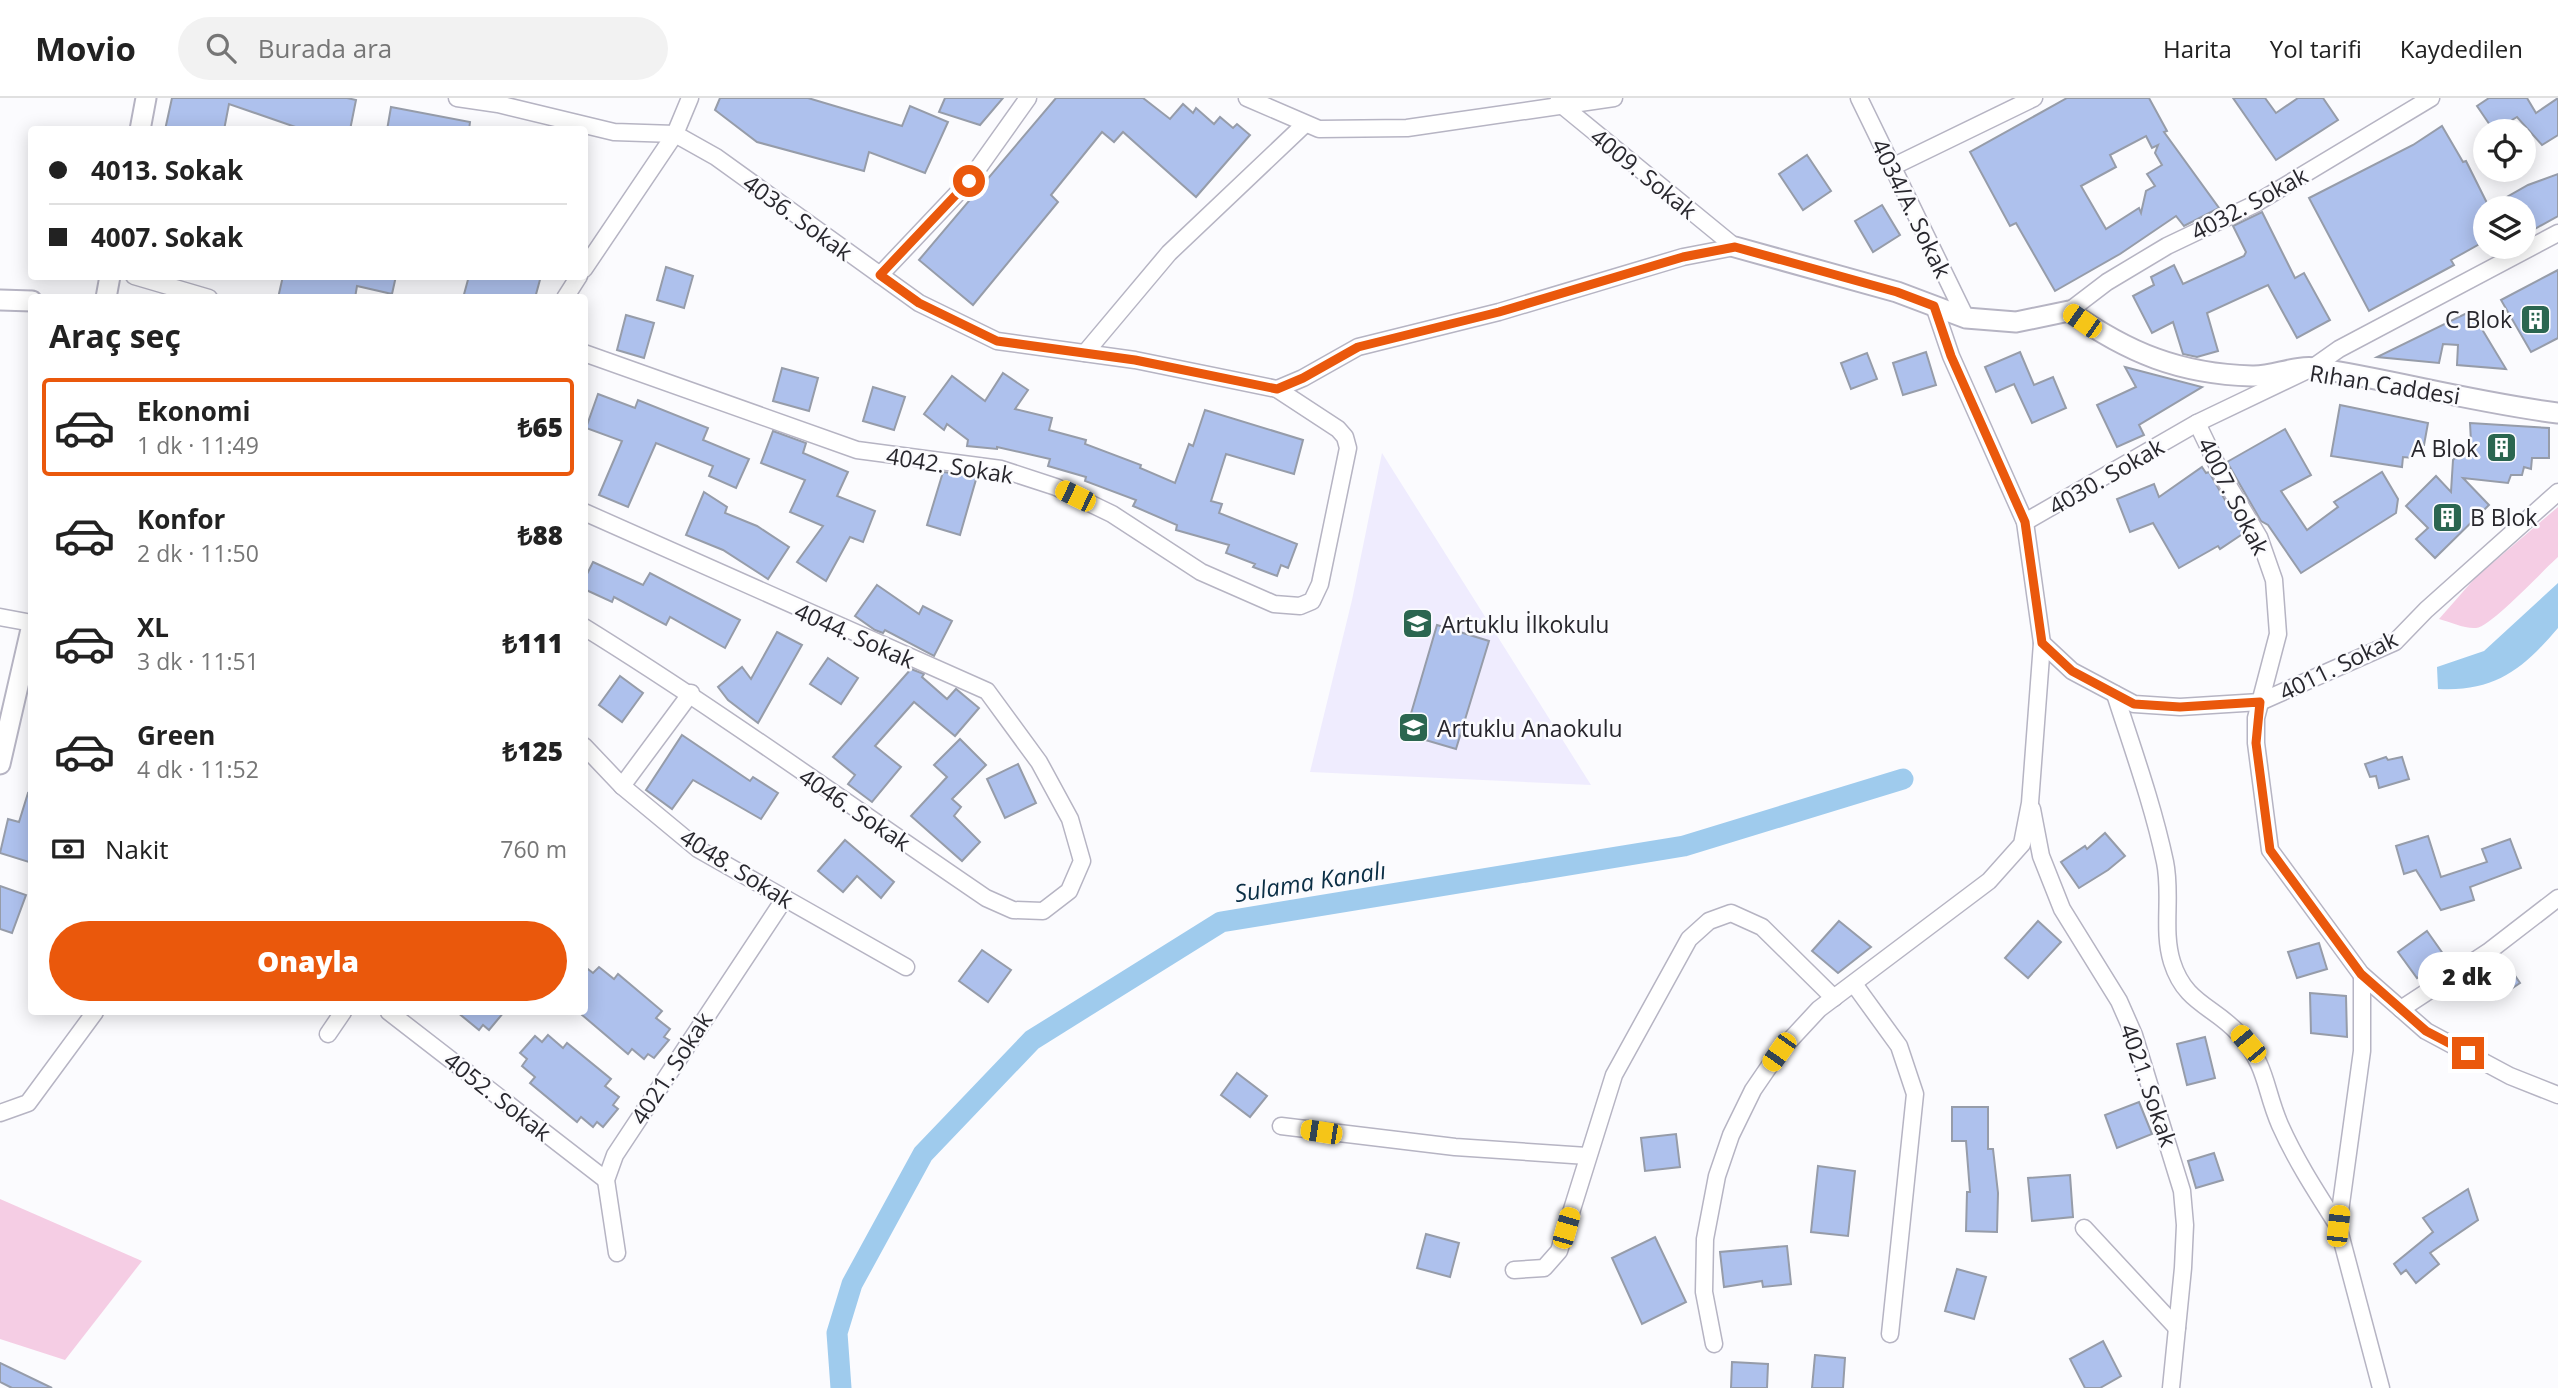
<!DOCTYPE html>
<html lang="tr">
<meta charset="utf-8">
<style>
body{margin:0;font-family:"Open Sans",sans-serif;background:#f2f2f2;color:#222;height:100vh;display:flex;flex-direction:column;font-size:26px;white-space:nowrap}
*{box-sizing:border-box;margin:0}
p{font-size:23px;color:#767676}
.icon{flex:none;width:38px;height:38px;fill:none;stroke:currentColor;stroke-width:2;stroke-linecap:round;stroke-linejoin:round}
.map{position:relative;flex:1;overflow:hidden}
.side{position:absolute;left:28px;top:196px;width:560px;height:721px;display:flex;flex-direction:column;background:#fff;border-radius:7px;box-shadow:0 4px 18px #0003}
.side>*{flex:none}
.guide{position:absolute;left:28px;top:28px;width:560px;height:154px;border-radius:7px;box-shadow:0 4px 18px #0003;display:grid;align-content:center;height:154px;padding:0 21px;background:#fff}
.controls{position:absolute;left:2473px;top:21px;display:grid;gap:14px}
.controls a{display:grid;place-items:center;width:63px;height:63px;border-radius:50%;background:#fff;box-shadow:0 4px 18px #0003;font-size:35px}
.end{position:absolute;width:32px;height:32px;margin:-16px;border:9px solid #ea580c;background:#fff;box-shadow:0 0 0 4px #fff}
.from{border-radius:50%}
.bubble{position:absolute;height:49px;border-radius:24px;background:#fff;box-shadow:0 4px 18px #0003;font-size:23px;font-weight:800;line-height:49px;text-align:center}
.car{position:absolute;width:21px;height:42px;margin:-21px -10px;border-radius:9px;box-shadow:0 0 5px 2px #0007;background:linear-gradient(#f5c518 24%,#345 0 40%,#f5c518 0 76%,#345 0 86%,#f5c518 0)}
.guide b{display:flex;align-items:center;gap:24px;height:66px;font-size:26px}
.guide b+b{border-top:2px solid #e0e0e0}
.guide i{width:18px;height:18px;background:#222}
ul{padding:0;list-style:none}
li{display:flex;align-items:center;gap:21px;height:98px;margin:0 14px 10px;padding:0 7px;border:4px solid transparent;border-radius:7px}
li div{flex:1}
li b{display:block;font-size:26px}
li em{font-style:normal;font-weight:800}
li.current{border-color:#ea580c}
li>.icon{width:63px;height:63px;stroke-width:1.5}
h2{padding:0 21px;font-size:32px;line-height:84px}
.pay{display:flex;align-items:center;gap:18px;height:77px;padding:0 21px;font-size:26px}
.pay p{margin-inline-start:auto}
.button{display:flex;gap:14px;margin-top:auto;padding:14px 21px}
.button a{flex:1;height:80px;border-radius:42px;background:#ea580c;color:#fff;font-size:28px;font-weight:800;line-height:80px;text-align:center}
header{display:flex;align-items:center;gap:42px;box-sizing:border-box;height:98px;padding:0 35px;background:#fff;border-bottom:2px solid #e0e0e0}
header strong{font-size:33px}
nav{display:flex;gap:38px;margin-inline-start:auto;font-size:24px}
.search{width:490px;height:63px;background:#f2f2f2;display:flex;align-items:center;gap:18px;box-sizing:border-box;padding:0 24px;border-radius:38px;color:#767676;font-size:26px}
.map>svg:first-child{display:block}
</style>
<header>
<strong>Movio</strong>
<div class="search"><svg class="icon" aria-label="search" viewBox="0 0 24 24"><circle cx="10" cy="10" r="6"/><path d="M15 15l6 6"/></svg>Burada ara</div>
<nav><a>Harita</a><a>Yol tarifi</a><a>Kaydedilen</a></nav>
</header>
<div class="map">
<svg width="2558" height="1290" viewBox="0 0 2558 1290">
<rect width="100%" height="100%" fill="#fbfbfe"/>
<polygon fill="#efecfe" points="1382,355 1591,687 1310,674 1352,502"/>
<g fill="#f5cde4">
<path d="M2558,409V459C2542,473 2492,528 2476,530C2465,531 2450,524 2439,521L2476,479Z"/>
<polygon points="0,1101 142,1163 65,1262 0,1241"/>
</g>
<path fill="#9fcbed" d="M2558,485V530C2522,572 2495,594 2438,591L2437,569L2484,553Z"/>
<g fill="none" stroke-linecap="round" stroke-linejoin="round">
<polyline stroke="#9fcbed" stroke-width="21" points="841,1290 837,1235 852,1186 923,1056 1032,942 1221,824 1684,748 1903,681"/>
</g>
<g fill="#aec1ed" stroke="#969ca9" stroke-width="2" fill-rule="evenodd">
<polygon points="172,0 347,0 356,2 350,32 304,32 229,6 224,32 165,32"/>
<polygon points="720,0 808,0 902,28 910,8 948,24 925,75 869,54 864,73 757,44 715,12"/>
<polygon points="945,0 1003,0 980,27 939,14"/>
<polygon points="1056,0 1143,0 1170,21 1183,6 1193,15 1196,10 1214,26 1220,19 1233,30 1237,26 1250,37 1196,99 1123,34 1114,44 1102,34 1051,97 1058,104 973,207 919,162"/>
<path d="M2067,0H2149L2167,33L2164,34L2219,110L2184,128L2176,118L2120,156L2055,193L2016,125L2010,128L1970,54ZM2146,38L2152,50L2158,47L2155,55L2162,67L2147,76L2155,88L2146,93L2141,115L2139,110L2106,131L2081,88L2116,69L2110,57Z"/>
<polygon points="2233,0 2265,0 2276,15 2298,0 2323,0 2338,22 2276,62"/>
<polygon points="2489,0 2527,0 2536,15 2558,0 2558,37 2542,47 2517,19 2494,33 2477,8"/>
<polygon points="391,9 470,24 469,32 387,32"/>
<polygon points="2442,28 2463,64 2466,63 2489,109 2528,87 2558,76 2558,118 2524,137 2524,110 2485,110 2485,143 2451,162 2454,167 2369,213 2309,100 2413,47"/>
<polygon points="1807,57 1831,93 1803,112 1779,76"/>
<polygon points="1882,107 1900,137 1873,154 1855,123"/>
<polygon points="2262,114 2295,180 2304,175 2330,222 2297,240 2268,187 2207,215 2218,253 2197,259 2183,256 2173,224 2152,235 2133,198 2154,187 2151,179 2174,167 2183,186 2244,158 2246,154 2233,128"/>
<polygon points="666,169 693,178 684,210 657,202"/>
<polygon points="2558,172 2558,240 2531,254 2501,202"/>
<polygon points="283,178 396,178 392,196 357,188 355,200 278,200"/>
<polygon points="469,178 541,178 535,200 463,200"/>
<polygon points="2471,213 2506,271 2457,267 2458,247 2443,246 2439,265 2377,259"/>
<polygon points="626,217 654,225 644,260 617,252"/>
<polygon points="1926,254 1936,287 1903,297 1893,265"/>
<polygon points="2020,254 2034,287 2053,279 2066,310 2032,325 2014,286 1996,294 1985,269"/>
<polygon points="1867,255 1877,281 1851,291 1841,265"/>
<polygon points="2125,269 2202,289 2139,327 2144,337 2117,349 2097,307 2136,289"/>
<polygon points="782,270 818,280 809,313 773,303"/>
<polygon points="1003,275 1028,292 1015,311 1052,320 1049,332 1086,342 1085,346 1141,367 1140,370 1175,385 1189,346 1193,348 1205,312 1303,342 1294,376 1226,356 1211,403 1222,406 1219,415 1297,446 1288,470 1281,467 1277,478 1253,469 1255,466 1226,455 1229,447 1176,432 1177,427 1133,408 1136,402 1085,383 1086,379 1048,368 1050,361 997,349 997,351 967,348 968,342 947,326 944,332 924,316 952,278 985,303"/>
<polygon points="873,289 905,299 894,332 863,323"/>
<polygon points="598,296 635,310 638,302 708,330 703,342 749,361 736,390 709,378 713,368 656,345 628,409 599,397 622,343 586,330"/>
<polygon points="2340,307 2428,325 2424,347 2415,348 2413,360 2403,359 2402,369 2331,358"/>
<polygon points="2470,325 2549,330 2549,360 2532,360 2531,371 2524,369 2522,377 2511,377 2508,385 2463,380 2489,407 2435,460 2416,441 2428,430 2406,408 2436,378 2451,394 2453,362 2471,344"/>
<polygon points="2285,331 2311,377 2281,393 2307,432 2338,409 2334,404 2382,374 2398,401 2396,415 2301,475 2268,427 2261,423 2227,364"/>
<polygon points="773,333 806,345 803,355 848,374 837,398 875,413 863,444 850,439 826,483 797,464 823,428 790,414 805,382 761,365"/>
<polygon points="2202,369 2206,375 2209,374 2244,435 2220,451 2218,448 2179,470 2153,425 2130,434 2117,401 2154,386 2159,399"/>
<polygon points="943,374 977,378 960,437 927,427"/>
<polygon points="704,394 727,409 725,415 757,428 789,449 768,481 723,452 686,437"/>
<polygon points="593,464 643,487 650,475 740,522 725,550 670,519 666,527 614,499 612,504 584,491 584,482"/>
<polygon points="877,487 919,516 923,508 952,523 934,558 885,532 883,535 875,532 855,518"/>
<polygon points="1437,527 1489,543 1456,651 1405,636"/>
<polygon points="777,534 802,547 758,625 728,602 718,589 742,569 751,581"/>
<polygon points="828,560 858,580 841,606 810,586"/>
<polygon points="911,571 924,576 922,579 947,601 956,591 979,610 955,638 914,604 875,648 901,669 872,704 848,686 855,677 833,659"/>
<polygon points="620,578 643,595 622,624 599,607"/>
<polygon points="682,637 750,683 753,679 778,695 761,721 693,682 672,711 646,692"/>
<polygon points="960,641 986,667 952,701 961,709 954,718 980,744 962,763 911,718 947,679 934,667"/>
<polygon points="2386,659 2388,662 2402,659 2409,681 2379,690 2376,678 2370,679 2365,666"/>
<polygon points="1018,666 1036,705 1005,720 987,681"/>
<polygon points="28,695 32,696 32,765 0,755 8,721 19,724"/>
<polygon points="2105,735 2125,758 2108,772 2079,790 2061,764 2085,748 2087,751"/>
<polygon points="2428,738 2441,779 2487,764 2482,751 2510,741 2521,770 2470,789 2474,802 2441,812 2416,772 2404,776 2396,748"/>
<polygon points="845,742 894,784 881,800 857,778 843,794 818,773"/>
<polygon points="0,788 26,797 12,835 0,831"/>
<polygon points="1839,823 1871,849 1838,875 1812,853"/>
<polygon points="2038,823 2061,844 2028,880 2005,860"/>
<polygon points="2427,833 2446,860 2417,880 2398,854"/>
<polygon points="2319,845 2327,871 2297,880 2288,854"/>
<polygon points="982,852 1011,872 988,904 959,883"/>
<polygon points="2501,857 2520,885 2496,901 2477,873"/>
<polygon points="584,868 593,875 599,869 614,881 618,876 662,913 656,920 670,931 664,939 669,942 654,960 648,956 644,961 632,951 628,956 581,916 584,914"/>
<polygon points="2310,895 2346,898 2347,939 2311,935"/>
<polygon points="457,914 504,914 489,932 483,927 479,932"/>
<polygon points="548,937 563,950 567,945 611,981 605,988 619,999 613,1007 618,1011 603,1029 597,1024 593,1029 581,1019 577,1024 530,985 535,979 522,968 527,961 520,955 535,938 542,944"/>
<polygon points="2205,939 2215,980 2187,987 2177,946"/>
<polygon points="1237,975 1267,998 1250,1019 1221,997"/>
<polygon points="2139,1004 2152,1036 2117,1050 2105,1017"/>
<polygon points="1952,1009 1988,1009 1988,1051 1993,1051 1998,1095 1997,1134 1966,1133 1967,1094 1970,1094 1966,1043 1952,1043"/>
<polygon points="1676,1036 1680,1069 1645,1073 1641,1040"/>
<polygon points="2214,1055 2223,1082 2196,1090 2188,1063"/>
<polygon points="1818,1068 1855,1073 1848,1138 1811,1134"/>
<polygon points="2070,1077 2073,1119 2032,1123 2028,1080"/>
<polygon points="2468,1091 2478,1122 2430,1155 2439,1166 2416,1185 2406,1172 2401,1176 2394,1166 2433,1134 2423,1120"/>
<polygon points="1426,1136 1459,1145 1450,1179 1417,1170"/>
<polygon points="1655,1139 1686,1204 1642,1226 1612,1160"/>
<polygon points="1787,1148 1791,1186 1763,1189 1762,1183 1724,1189 1720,1154"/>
<polygon points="1957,1171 1986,1179 1974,1221 1945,1213"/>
<polygon points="2103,1243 2121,1278 2100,1290 2085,1290 2070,1261"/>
<polygon points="1815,1257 1845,1260 1843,1290 1812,1290"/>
<polygon points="1732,1264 1768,1266 1767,1290 1731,1290"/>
<polygon points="0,1265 52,1290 12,1290 0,1284"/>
</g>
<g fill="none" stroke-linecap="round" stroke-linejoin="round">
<defs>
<g id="minor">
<polyline points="457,0 498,6 614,34 675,36 716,59 919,205 997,243 1135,262 1277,291 1303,280 1358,249 1499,214 1683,159 1735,149"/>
<polyline points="1247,0 1319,31 1407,30 1614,0"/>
<polyline points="1859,0 1966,220"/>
<polyline points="1558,4 1735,149"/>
<polyline points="1892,69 2034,0"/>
<polyline points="584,171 675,36 690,0"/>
<polyline points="880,177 969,83 1028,0"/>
<polyline points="134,178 209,200"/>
<polyline points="565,200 579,178"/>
<polyline points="2069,213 2107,184 2167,148 2253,107 2431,0"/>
<polyline points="584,255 857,352 1001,371 1056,389 1112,416 1201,474 1274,506 1300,508 1312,503 1320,486 1348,350 1345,339 1338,331 1277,291"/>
<polyline points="1085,255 1169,155 1305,26"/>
<polyline points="2197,325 2222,377 2259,439 2274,482 2278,536 2256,620 2256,645 2270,752 2361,876 2426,933 2510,978 2558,997"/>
<path d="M584,414L987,593L1039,664L1070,721L1082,763L1069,793L1043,813L1013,812L986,800C852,709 721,614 584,529"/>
<polyline points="2025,424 2197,325 2312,270 2339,251 2558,135"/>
<polyline points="0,519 32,525"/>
<polyline points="2042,545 2072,573 2134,606 2180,609 2260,604 2395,544 2426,512 2558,394"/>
<path d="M2115,596C2133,652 2153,707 2165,764C2172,797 2162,832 2172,864C2185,906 2214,908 2239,936C2268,969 2264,990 2280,1027C2296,1063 2317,1095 2338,1128"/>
<polyline points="584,648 622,688 698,751 906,869"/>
<polyline points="622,688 691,595"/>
<polyline points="2032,711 2041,758 2062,811 2119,903 2134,937 2182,1093 2185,1127 2183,1170 2171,1290"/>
<polyline points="2362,877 2362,953 2338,1128 2381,1290"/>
<polyline points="1854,886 1899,948 1915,996 1890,1236"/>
<polyline points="2401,911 2488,854 2558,800"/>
<polyline points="389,914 606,1082"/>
<polyline points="328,936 343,914"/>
<polyline points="0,1015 28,1005 95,914"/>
<polyline points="1281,1028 1455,1049 1587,1058"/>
<polyline points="2084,1130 2177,1230"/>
<polyline points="617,1155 606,1082 615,1057 785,800"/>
<polyline points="1514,1172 1544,1170 1559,1153 1614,977 1689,841 1709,823 1731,815 1762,829 1834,900"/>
<polyline points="1714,1246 1704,1194 1705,1141 1717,1078 1731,1037 1753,992 1779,954 1819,911 1989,783 2022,746 2030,705 2042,545 2025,424 1951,258 1934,208"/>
</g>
<g id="tertiary">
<polyline points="140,32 146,0"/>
<path d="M1735,149L1897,194L1966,220L2016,224L2069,213C2128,255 2180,276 2252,278C2273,279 2295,267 2316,270C2397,283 2477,305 2558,315"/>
<polyline points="106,200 110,178"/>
<polyline points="0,202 32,203"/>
<polyline points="0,666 32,527"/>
</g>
</defs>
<use href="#minor" stroke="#b6b4c3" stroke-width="19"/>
<use href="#tertiary" stroke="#b6b4c3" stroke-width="23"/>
<use href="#minor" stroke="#fff" stroke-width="16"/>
<use href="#tertiary" stroke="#fff" stroke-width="19"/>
</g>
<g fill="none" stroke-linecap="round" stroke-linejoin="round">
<polyline stroke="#ea580c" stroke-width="9" points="969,83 880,177 919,205 997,243 1135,262 1277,291 1303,280 1358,249 1499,214 1683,159 1735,149 1897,194 1934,208 1951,258 2025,424 2042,545 2072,573 2134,606 2180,609 2260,604 2256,645 2270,752 2361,876 2426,933 2468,955"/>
</g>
<defs>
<symbol id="building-square" viewBox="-11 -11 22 22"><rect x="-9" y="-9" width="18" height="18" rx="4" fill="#2b6650" stroke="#fbfbfe"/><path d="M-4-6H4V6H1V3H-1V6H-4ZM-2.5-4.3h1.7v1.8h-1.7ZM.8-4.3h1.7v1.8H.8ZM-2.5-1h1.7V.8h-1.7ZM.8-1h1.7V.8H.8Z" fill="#fff"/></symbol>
<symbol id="school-square" viewBox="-11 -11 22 22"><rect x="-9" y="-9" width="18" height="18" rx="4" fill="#2b6650" stroke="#fbfbfe"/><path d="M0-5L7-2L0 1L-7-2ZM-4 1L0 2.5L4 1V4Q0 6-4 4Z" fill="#fff"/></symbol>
</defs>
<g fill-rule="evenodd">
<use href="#building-square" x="2518" y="204" width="35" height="35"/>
<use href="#building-square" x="2484" y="332" width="35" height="35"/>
<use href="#building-square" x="2430" y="402" width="35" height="35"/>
<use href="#school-square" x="1400" y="508" width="35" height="35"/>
<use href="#school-square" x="1396" y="612" width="35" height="35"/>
</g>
<g text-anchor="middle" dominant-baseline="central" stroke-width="5" stroke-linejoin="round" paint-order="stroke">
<g font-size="23" fill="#28272d" stroke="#fbfbfe">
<text transform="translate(1644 75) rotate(39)">4009. Sokak</text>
<text transform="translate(2249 105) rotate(-28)">4032. Sokak</text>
<text transform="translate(1912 110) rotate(64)">4034/A. Sokak</text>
<text transform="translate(798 119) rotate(36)">4036. Sokak</text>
<text transform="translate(2385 286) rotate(9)">Rıhan Caddesi</text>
<text transform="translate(950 367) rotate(9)">4042. Sokak</text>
<text transform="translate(2106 378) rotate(-30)">4030. Sokak</text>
<text transform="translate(2234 398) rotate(63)">4007. Sokak</text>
<text transform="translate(855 537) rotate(24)">4044. Sokak</text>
<text transform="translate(2338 567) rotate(-26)">4011. Sokak</text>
<text transform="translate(855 711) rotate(34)">4046. Sokak</text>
<text transform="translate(737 770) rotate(32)">4048. Sokak</text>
<text transform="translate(671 970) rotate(-57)">4021. Sokak</text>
<text transform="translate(2149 987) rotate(71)">4021. Sokak</text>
<text transform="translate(498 998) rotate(38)">4052. Sokak</text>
</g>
<g font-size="23" fill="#28272d" stroke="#fbfbfe" text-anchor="start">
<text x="2512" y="221" text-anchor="end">C Blok</text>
<text x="2478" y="350" text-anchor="end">A Blok</text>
<text x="2470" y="419">B Blok</text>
<text x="1441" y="526">Artuklu İlkokulu</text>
<text x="1437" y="630">Artuklu Anaokulu</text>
</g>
<g font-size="24" font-style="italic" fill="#0b2f46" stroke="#fbfbfe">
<text transform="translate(1310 783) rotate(-9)">Sulama Kanalı</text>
</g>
</g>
</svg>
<div class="controls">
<a><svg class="icon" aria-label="locate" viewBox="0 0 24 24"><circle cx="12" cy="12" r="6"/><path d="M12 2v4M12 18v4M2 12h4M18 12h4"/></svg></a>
<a><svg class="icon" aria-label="layers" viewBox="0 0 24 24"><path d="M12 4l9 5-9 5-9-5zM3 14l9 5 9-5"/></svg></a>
</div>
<i class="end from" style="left:969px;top:83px"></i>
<i class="end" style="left:2468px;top:955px"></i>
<div class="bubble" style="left:2418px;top:854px;width:98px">2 dk</div>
<i class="car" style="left:2082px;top:223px;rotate:305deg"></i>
<i class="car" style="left:1075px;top:398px;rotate:296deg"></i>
<i class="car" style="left:2248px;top:946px;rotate:320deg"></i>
<i class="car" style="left:1779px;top:954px;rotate:215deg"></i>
<i class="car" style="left:1321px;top:1034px;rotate:279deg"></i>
<i class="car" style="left:2338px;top:1128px;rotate:6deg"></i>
<i class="car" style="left:1566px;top:1130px;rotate:16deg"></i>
<div class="guide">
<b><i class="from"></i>4013. Sokak</b>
<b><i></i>4007. Sokak</b>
</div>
<section class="side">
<h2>Araç seç</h2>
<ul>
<li class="current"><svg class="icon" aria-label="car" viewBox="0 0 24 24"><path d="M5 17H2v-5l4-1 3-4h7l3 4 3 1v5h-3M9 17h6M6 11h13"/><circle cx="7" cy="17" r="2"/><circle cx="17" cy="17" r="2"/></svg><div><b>Ekonomi</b><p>1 dk · 11:49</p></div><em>₺65</em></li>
<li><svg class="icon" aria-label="car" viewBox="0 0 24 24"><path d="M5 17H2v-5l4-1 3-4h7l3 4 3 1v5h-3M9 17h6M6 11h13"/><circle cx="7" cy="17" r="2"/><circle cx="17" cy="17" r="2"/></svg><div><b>Konfor</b><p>2 dk · 11:50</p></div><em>₺88</em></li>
<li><svg class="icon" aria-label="car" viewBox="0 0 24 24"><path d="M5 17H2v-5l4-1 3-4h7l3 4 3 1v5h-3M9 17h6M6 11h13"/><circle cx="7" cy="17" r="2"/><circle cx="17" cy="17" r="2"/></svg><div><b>XL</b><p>3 dk · 11:51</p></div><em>₺111</em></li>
<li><svg class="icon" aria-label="car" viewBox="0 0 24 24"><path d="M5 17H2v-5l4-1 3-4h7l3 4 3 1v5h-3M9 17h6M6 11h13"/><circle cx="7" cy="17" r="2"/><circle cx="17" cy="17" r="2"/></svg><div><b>Green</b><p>4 dk · 11:52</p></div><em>₺125</em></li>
</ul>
<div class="pay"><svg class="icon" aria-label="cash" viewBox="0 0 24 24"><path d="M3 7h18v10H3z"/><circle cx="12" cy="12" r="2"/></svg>Nakit<p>760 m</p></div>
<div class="button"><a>Onayla</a></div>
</section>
</div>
